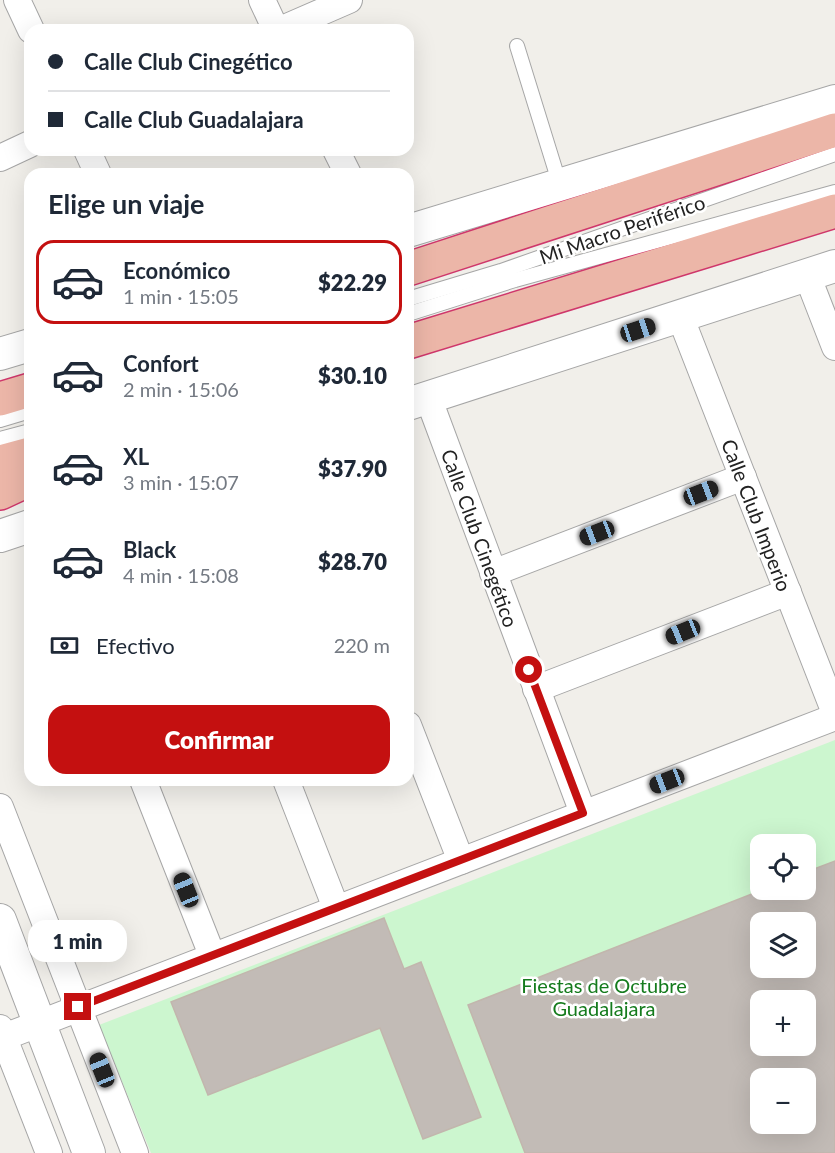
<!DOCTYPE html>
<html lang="es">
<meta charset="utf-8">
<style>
body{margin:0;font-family:Lato,sans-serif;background:#f6f6f7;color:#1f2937;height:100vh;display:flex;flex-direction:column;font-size:22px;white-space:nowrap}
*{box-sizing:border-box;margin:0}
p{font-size:20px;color:#747a83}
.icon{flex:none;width:33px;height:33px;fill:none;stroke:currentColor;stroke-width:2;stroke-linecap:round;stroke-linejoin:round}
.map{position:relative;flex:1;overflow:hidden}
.sheet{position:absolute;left:24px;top:168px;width:390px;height:618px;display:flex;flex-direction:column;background:#fff;border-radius:18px;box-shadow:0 6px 24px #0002}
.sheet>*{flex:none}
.hud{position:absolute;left:24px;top:24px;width:390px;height:132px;border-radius:18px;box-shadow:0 6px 24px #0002;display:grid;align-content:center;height:132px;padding:0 24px;background:#fff}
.tools{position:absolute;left:750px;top:834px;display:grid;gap:12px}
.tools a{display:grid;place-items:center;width:66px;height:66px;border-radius:12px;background:#fff;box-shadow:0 6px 24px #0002;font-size:30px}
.end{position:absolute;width:27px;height:27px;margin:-14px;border:8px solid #c41010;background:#fff;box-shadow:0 0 0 3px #fff}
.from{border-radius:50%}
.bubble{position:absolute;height:42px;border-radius:18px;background:#fff;box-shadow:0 6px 24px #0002;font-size:20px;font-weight:800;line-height:42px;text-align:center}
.car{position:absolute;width:18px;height:36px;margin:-18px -9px;border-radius:8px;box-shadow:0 0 4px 2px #0007;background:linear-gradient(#222 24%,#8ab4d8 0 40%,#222 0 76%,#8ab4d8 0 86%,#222 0)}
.hud b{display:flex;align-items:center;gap:21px;height:57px;font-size:22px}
.hud b+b{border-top:2px solid #e0e1e3}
.hud i{width:15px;height:15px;background:#1f2937}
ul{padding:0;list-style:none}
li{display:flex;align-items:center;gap:18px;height:84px;margin:0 12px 9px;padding:0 12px;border:3px solid transparent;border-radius:18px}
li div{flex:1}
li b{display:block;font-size:22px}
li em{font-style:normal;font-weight:800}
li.active{border-color:#c41010}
li>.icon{width:54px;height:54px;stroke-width:1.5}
h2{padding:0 24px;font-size:27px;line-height:72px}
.pay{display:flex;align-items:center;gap:15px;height:66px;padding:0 24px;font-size:22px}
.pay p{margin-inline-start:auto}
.action{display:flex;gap:12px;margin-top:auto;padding:12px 24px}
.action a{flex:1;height:69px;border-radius:18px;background:#c41010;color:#fff;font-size:24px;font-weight:800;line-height:69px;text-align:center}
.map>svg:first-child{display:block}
</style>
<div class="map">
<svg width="835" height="1153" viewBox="0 0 835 1153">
<rect width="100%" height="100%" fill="#f1efea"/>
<path fill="#ccf6cf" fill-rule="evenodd" d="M835,740V1153H151L99,1025ZM760,844H806V890H760ZM760,922H806V968H760ZM760,1000H806V1046H760ZM760,1078H806V1124H760Z"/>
<g fill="#c2bbb6" stroke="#c2b6ad" stroke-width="1.5" fill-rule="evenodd">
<path d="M835,861V1153H525L468,1005L762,890H806V872ZM760,922H806V968H760ZM760,1000H806V1046H760ZM760,1078H806V1124H760Z"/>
<polygon points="384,918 404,969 421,962 481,1117 423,1139 380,1028 208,1095 171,1002"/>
</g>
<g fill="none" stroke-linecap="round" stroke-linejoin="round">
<defs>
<g id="service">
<polyline points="517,46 560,185"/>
<polyline points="408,299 501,271 835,154"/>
<polyline points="408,314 515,280 835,192"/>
<polyline points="0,420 30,411"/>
<polyline points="0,439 30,431"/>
</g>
<g id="minor">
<polyline points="17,0 31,30"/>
<polyline points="262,0 276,30"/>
<polyline points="280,30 349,0"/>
<polyline points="87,150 98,174"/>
<polyline points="336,150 348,174"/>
<polyline points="0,158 30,144"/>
<polyline points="807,275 835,347"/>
<polyline points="680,316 835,713"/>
<polyline points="428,397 583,813"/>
<polyline points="493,573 743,477"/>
<polyline points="536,689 788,592"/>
<polyline points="408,725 461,861"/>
<polyline points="143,780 212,955"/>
<polyline points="286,780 336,908"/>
<polyline points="0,807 135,1153"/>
<polyline points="0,1028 49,1153"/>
<polyline points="4,1037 835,717"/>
</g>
<g id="tertiary">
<polyline points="408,231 835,101"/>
<polyline points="0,354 30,345"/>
<polyline points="408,404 835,266"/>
<polyline points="0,536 30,526"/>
<polyline points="0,920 89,1153"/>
</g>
<g id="trunk">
<polyline points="408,269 835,130"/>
<polyline points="408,342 835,211"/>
<polyline points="0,399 30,390"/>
<polyline points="0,462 30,454"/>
<polyline points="0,493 30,479"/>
</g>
</defs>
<use href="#service" stroke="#a6a6a6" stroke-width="16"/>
<use href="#minor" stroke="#a6a6a6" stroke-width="28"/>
<use href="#tertiary" stroke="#a6a6a6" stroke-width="34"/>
<use href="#trunk" stroke="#cf376b" stroke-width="36"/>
<use href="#service" stroke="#fff" stroke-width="14"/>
<use href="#minor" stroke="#fff" stroke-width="26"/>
<use href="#tertiary" stroke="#fff" stroke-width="32"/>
<use href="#trunk" stroke="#ecb6a8" stroke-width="33"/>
</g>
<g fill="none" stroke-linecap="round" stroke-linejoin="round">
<polyline stroke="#c41010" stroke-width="8" points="78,1007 583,813 529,670"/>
</g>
<g text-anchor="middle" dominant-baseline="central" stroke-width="5" stroke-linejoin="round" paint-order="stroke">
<g font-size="20" fill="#222" stroke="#fff">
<text transform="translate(622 229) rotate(-19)">Mi Macro Periférico</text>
<text transform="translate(757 515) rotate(69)">Calle Club Imperio</text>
<text transform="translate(480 538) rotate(70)">Calle Club Cinegético</text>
</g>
<g font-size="20" fill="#157b1d" stroke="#fff">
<text x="604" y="985">Fiestas de Octubre<tspan x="604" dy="23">Guadalajara</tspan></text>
</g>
</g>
</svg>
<div class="tools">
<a><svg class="icon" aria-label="locate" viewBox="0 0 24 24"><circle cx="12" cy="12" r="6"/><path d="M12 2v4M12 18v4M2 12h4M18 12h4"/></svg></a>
<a><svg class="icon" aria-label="layers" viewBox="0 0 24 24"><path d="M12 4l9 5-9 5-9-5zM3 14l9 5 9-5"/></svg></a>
<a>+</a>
<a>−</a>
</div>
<i class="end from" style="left:529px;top:670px"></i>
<i class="end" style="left:78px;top:1007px"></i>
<div class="bubble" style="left:28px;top:920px;width:99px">1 min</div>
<i class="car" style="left:638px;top:330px;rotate:72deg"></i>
<i class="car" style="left:701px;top:493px;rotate:69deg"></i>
<i class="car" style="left:597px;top:533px;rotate:249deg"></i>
<i class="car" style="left:683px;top:632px;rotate:248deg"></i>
<i class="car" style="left:667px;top:781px;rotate:249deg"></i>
<i class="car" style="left:186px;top:890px;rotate:338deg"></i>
<i class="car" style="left:102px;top:1070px;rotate:338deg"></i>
<div class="hud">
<b><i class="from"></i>Calle Club Cinegético</b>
<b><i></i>Calle Club Guadalajara</b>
</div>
<section class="sheet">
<h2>Elige un viaje</h2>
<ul>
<li class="active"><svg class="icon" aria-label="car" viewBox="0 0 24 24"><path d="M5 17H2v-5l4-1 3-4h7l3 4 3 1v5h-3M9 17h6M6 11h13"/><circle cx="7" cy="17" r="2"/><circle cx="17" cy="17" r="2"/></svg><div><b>Económico</b><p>1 min · 15:05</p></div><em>$22.29</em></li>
<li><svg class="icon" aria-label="car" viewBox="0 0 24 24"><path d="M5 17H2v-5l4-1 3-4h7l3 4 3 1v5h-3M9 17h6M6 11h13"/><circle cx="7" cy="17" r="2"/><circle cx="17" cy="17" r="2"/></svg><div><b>Confort</b><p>2 min · 15:06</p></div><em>$30.10</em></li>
<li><svg class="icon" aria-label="car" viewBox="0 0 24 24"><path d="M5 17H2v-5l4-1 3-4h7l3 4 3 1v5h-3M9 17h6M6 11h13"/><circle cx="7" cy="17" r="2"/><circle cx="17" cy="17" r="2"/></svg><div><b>XL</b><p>3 min · 15:07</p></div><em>$37.90</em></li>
<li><svg class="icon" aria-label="car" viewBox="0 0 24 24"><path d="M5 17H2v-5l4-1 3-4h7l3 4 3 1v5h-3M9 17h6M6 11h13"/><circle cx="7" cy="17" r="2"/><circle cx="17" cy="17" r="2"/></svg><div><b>Black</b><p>4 min · 15:08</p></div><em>$28.70</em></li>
</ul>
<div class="pay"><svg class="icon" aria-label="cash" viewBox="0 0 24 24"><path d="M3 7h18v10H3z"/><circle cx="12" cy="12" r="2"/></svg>Efectivo<p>220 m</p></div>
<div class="action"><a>Confirmar</a></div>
</section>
</div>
